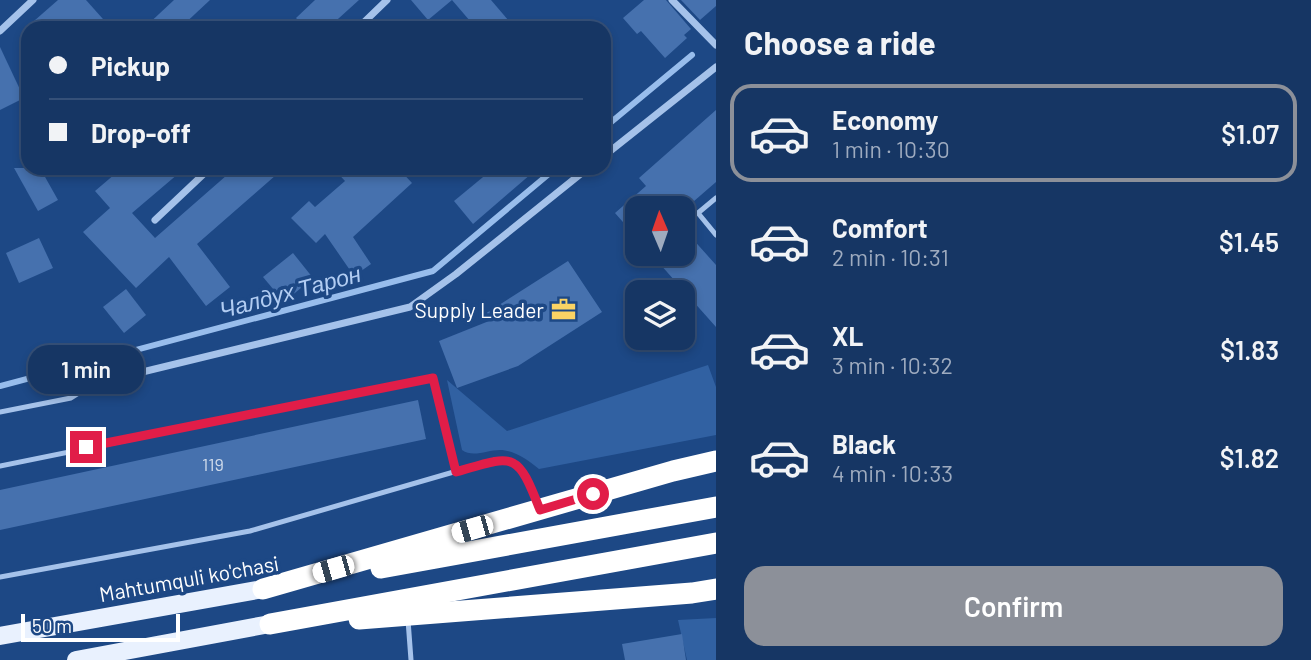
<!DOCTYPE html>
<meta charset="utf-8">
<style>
body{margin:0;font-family:Barlow,sans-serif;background:#1f3e6a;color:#f1f3f6;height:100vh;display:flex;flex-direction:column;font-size:26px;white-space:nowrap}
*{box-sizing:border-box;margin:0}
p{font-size:23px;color:#9eabbf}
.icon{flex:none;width:38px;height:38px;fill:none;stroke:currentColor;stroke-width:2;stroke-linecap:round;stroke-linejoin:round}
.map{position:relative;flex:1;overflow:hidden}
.drawer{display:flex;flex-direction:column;background:#163664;width:595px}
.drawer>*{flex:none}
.banner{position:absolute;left:21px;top:21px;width:590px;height:154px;border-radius:21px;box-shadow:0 4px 10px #0003,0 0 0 2px #355078;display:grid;align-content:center;height:154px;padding:0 28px;background:#163664}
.needle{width:46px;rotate:358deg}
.fabs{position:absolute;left:625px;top:196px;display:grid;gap:14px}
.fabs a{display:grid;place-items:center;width:70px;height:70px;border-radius:14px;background:#163664;box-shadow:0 4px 10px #0003,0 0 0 2px #355078;font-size:35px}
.scale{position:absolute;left:21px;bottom:18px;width:159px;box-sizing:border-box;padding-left:7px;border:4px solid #fff;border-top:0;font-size:19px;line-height:24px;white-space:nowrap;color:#fff;-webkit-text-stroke:5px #1d4885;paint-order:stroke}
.end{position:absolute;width:32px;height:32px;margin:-16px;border:9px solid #e11d48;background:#fff;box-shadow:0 0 0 4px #fff}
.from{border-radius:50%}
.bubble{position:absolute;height:49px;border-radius:21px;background:#163664;box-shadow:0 4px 10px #0003,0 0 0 2px #355078;font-size:23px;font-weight:600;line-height:49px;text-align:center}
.car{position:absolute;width:21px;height:42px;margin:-21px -10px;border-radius:9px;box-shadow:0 0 5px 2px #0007;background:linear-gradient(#fff 24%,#345 0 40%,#fff 0 76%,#345 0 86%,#fff 0)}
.banner b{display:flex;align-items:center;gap:24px;height:66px;font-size:26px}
.banner b+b{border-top:2px solid #355078}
.banner i{width:18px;height:18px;background:#f1f3f6}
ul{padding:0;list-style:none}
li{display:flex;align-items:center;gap:21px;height:98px;margin:0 14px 10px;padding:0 14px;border:4px solid transparent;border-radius:21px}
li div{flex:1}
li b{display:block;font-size:26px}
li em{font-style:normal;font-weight:600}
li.active{border-color:#8c9099}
li>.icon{width:63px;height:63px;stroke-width:1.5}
h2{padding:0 28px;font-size:32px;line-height:84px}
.button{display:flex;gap:14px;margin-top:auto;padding:14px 28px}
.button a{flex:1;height:80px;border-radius:21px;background:#8c9099;color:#fff;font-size:28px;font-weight:600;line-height:80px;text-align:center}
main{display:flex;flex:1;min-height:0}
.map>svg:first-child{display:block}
</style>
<main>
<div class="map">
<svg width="716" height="660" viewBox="0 0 716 660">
<rect width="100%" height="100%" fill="#1d4885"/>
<g fill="#3161a2">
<path d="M708,365L716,387V435L539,469C528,460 514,450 500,450C487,450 473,458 462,450L447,380L507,431Z"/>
<polygon points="716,618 716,660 687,660 678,620"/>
</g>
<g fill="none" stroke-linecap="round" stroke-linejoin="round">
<g stroke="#98bdec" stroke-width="6">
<polyline points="604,128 692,55"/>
<polyline points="0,386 433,271 556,168"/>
</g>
</g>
<g fill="#4671ae">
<polygon points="58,0 86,0 111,28 26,28"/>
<polygon points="174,0 210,0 180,28 144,28"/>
<polygon points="315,0 359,0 328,28 306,28 296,18"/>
<polygon points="411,0 452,0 428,20"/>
<polygon points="452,0 491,0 515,28 476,28"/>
<polygon points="644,0 666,0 691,29 684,35 687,38 665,58 641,31 637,34 623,18"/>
<polygon points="681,0 716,0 716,6 700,20"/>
<polygon points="0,47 24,98 0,110"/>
<polygon points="716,110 716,182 686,208 637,208 637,238 615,213 646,186 639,178"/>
<polygon points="14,168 40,168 58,200 38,211"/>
<polygon points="122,168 185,168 132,213 155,238 235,168 284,168 197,244 230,287 206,306 169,257 136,288 83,232 110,208 95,191"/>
<polygon points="333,168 398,168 412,183 353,237 371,264 354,276 325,234 316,243 291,218 309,201 315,207 345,181"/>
<polygon points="494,168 538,168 473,224 454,201"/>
<polygon points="682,227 716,265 716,327 651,254 682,254"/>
<polygon points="39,238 53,268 19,283 6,253"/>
<polygon points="293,253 313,278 284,302 263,277"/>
<polygon points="568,261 602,312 518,366 457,388 439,341 489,321 485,314"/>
<polygon points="126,289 146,315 124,333 103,307"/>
<polygon points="418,400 426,439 0,530 0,490"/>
<polygon points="682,634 686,660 625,660 622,644"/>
</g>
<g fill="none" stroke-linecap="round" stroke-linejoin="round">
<g stroke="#a5c2ea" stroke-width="5">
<polyline points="716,198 698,213 716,235"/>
<polyline points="0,412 71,398 93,384"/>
<polyline points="0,466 433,378 455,472"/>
<path d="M0,577L250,531L495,460C523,458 529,482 537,503"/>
<polyline points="408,620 411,660"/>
</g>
<g stroke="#a5c2ea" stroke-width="7">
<polyline points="672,0 716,45"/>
<polyline points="358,28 387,0"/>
<polyline points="0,31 33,0"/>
<polyline points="604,156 716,67"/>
<polyline points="155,220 210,168"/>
<polyline points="93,384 410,307 456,274 588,168"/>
</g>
<g stroke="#e9f1fe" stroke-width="18">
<polyline points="0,636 263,589"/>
<polyline points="76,660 270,624"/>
</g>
<g stroke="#fff" stroke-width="21">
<polyline points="381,568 716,507"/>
<polyline points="263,589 673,471 716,461"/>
<polyline points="359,619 692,593 716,589"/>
<polyline points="270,624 716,543"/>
</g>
</g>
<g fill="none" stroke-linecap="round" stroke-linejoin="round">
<path stroke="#e11d48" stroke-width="9" d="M86,447L433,378L456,472C514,455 517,450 540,510L593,494"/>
</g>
<defs>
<symbol id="office-bare" viewBox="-9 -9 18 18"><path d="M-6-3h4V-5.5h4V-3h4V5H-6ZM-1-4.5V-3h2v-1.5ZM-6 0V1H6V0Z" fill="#fad364" stroke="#1d4885" stroke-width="2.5" paint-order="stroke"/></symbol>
</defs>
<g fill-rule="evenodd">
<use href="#office-bare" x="546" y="292" width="35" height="35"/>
</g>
<g text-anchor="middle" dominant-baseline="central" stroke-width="7" stroke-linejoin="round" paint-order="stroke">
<g font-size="18" fill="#d1dceb">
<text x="213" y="464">119</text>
</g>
<g font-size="21" fill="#fff" stroke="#1d4885" text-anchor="end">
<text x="544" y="309">Supply Leader</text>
</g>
<g font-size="21" fill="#fff" stroke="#1d4885">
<text transform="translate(189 578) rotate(-10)">Mahtumquli ko'chasi</text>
</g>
<g font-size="23" font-style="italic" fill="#b1ccf2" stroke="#1d4885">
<text transform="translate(290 291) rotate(-15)">Чалдух Тарон</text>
</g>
</g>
</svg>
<div class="fabs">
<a><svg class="needle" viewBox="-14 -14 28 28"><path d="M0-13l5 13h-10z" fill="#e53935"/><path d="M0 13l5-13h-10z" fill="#9eabbf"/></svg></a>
<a><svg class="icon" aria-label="layers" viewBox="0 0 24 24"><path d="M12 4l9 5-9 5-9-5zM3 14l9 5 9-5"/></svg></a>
</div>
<div class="scale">50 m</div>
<i class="end from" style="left:593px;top:494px"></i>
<i class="end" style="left:86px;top:447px"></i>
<div class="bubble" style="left:28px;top:345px;width:116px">1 min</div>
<i class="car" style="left:472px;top:529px;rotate:254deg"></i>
<i class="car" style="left:333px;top:569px;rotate:254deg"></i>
<div class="banner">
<b><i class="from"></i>Pickup</b>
<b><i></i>Drop-off</b>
</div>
</div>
<section class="drawer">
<h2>Choose a ride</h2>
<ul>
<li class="active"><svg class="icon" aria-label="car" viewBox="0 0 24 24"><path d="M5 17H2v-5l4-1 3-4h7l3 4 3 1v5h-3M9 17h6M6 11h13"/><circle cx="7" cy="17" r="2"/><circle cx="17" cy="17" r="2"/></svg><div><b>Economy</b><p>1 min · 10:30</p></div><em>$1.07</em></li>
<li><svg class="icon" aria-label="car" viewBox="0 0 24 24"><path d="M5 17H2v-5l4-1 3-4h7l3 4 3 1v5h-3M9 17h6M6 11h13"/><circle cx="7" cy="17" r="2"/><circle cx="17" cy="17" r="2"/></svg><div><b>Comfort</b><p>2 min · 10:31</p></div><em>$1.45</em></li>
<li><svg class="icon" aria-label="car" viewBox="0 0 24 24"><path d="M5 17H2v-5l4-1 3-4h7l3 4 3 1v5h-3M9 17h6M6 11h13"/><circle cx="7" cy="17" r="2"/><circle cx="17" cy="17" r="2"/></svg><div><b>XL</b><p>3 min · 10:32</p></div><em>$1.83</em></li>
<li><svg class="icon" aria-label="car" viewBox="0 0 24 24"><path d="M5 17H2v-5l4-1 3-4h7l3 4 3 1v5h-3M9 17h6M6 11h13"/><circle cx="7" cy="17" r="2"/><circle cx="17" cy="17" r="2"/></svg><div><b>Black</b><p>4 min · 10:33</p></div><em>$1.82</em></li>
</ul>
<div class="button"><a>Confirm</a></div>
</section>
</main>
